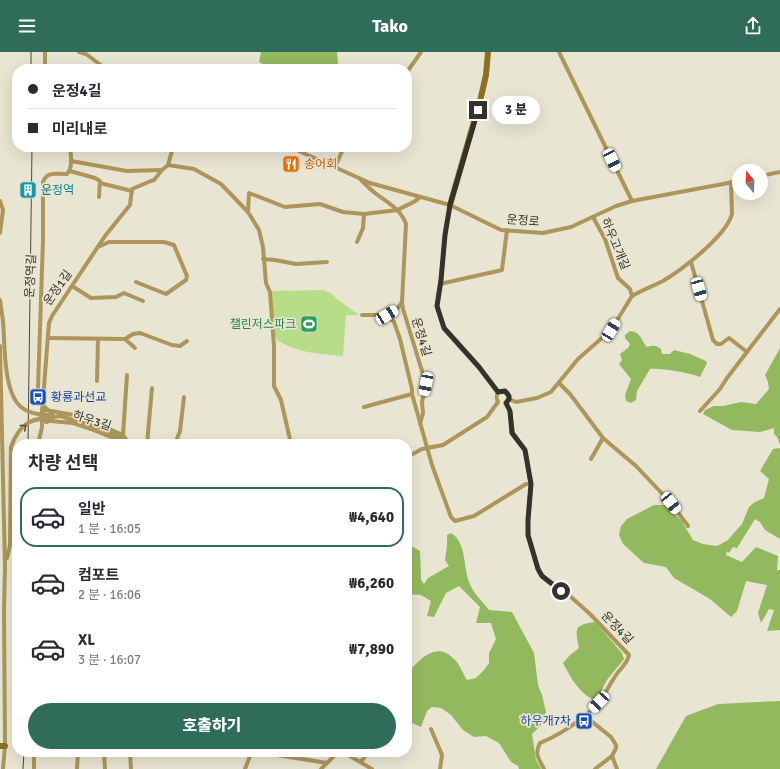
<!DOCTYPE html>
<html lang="ko">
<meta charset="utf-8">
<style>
body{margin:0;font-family:Signika,"Noto Sans KR",sans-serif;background:#f7f7f7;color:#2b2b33;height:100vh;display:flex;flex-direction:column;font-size:15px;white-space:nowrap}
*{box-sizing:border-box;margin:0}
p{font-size:13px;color:#7c7c81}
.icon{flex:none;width:22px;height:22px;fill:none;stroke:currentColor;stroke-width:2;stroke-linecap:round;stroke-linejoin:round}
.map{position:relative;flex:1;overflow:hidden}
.panel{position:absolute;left:12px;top:387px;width:400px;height:318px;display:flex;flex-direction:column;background:#fff;border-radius:16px;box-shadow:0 4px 16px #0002}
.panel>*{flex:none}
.banner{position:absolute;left:12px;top:12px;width:400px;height:88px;border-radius:16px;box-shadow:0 4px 16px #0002;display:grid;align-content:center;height:88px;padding:0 16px;background:#fff}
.needle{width:26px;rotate:341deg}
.controls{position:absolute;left:732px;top:112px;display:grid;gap:8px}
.controls a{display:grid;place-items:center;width:36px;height:36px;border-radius:50%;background:#fff;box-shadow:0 4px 16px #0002;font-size:20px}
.end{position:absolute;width:18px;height:18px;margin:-9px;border:5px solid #33322b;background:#fff;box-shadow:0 0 0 2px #fff}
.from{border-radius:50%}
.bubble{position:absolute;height:28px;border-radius:14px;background:#fff;box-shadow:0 4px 16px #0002;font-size:13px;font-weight:800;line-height:28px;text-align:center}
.car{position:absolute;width:12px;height:24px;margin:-12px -6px;border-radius:5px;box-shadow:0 0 3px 1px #0007;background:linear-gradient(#fff 24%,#345 0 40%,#fff 0 76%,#345 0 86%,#fff 0)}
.banner b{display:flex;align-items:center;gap:14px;height:38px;font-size:15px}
.banner b+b{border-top:1px solid #e1e1e2}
.banner i{width:10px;height:10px;background:#2b2b33}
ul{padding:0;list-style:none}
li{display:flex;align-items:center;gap:12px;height:60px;margin:0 8px 6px;padding:0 8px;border:2px solid transparent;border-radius:16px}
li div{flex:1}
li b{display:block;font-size:15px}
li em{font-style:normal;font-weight:800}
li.current{border-color:#2f6d5a}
li>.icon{width:36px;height:36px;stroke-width:1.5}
h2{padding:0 16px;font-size:18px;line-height:48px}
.primary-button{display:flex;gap:8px;margin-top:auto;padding:8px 16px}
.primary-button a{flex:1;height:46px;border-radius:24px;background:#2f6d5a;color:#fff;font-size:16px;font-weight:800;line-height:46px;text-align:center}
header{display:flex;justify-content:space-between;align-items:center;height:52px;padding:0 16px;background:#2f6d5a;color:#fff;font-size:18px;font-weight:800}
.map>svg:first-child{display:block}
</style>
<header><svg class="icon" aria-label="menu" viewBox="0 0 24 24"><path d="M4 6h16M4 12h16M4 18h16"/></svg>Tako<svg class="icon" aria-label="share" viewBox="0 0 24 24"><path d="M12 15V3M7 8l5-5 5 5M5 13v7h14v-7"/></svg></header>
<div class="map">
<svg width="780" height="717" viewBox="0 0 780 717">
<rect width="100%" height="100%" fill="#e9e5d3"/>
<path fill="#b8dd89" d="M324,238L331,241L337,247L359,263H346L343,304C320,302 297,301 277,288L274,281L271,239Z"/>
<g fill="#93b95f">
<polygon points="261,0 337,0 338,12 309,17 271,17 269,15 259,10"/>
<path d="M630,279C641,280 641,288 647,295C653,293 656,293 661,297L662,302H670L674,298L690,302L706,309L707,311L700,325C689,321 663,316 650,317L637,339L636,348L631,351L626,349L625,343L631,327L619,312L622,308L620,302L628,296L630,292L625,286V283Z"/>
<polygon points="780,296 780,393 777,385 774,382 774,376 760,380 732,378 703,362 705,358 714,354 723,354 741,350 756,352 769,337 768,330 765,323"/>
<polygon points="780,396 780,487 765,478 760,470 755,467 737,496 733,495 729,501 727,499 726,503 742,510 756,495 778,504 777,518 780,518 780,578 767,579 774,558 769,557 761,571 758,561 767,533 746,529 737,559 731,565 710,547 674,526 666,515 644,511 623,492 619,483 621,474 627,467 654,453 666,453 681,468 693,488 703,492 717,494 728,488 733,482 742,472 749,455 755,450 764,446 769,427 760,419 773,397"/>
<path d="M451,481C467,491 463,515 469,530C474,543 481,547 489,558L512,560L534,601L538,633L542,643L546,660L541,673L532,682L536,708L541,717H519L518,714L511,710L499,691L486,684L474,685L463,678L451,663L441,656L432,655L427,659L421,675L412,671L407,662V622C419,608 436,588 454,607C460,612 463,622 467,628L476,626L484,618L489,611V601L496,587L491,571H476L480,555L459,534L446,541L434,565L427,564L431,549L421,543L407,542V496L413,495L420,499L421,521V528L424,532L428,526L449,514L445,508L447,494V483Z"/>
<path d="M595,570L622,601L624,607L607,628L598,645L594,648C580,642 570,625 563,611L570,603L579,596C576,578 572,573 595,570Z"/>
<polygon points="780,649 780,717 656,717 686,664 718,652"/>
</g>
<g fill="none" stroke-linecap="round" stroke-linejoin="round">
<g stroke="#ac9659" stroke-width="4">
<polyline points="79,0 86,2 106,17"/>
<polyline points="559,0 632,149"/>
<polyline points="45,17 45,0"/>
<polyline points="407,20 421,0"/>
<polyline points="290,95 370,131 450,153 501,178 543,181 571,175 616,154 632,149 739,129"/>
<polyline points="71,109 127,119 162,118"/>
<polyline points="168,113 194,117 221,132 248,160 259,178 263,195 266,231 270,240 274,294 274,334 281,348 291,392"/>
<polyline points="335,115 344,95"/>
<polyline points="70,119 95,126 100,129 99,145"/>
<polyline points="761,124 780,120"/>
<path d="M361,128C365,132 370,137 375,141C387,150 401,157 406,172L402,250L397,257L387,263"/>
<polyline points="100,131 132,139"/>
<polyline points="0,149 3,158 0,181"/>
<polyline points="450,153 445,183 441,228 437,254 444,276 479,315 498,340"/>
<polyline points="248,160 249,141 285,155 320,152 343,160 364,162"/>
<path d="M357,190L363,176L364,162L398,158C405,153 413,152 419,146"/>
<polyline points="98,195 109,190 164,190 174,193 187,224 186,228 166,242 136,230"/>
<polyline points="263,207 275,208 296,212 327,210"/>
<polyline points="691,210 713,288 717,292 721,292 729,286 747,300"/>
<polyline points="440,232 502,218 507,178"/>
<polyline points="72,234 91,246 116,245 124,241 143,249"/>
<path d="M632,244C642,238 653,234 663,229C683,217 726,184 732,162L731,130"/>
<polyline points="0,248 3,269"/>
<polyline points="402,250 403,257 426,332 422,350 423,361 420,372"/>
<polyline points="362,263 387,263 394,270 400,287 412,337 412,342 432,413 451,465 455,469 474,464 526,432 531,432"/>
<polyline points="48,286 125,287"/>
<polyline points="0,294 5,515 4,558 5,694 3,717"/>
<polyline points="135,296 125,287 133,282 140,281 172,293 180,294 187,289"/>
<polyline points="97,329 98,287"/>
<polyline points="559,331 570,342 603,386 636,414 671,451 688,474"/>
<polyline points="498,340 501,339 508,341 509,344 508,349"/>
<path d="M498,340C496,344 496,346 498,350"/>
<polyline points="509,347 516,350 537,346 551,340 578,307 611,278 632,244 630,237 618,226 605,187 593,165"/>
<path d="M506,351L510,359L513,381L525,398L531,432L528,467V483L538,517L542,524L570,544L590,562L629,603C628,611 620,617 616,623C610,632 605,642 599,650C596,655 590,659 586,663C571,675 558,684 540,691C534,702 539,707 544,717"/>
<polyline points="364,355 412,342"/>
<path d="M47,358L43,359L41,364L43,369L47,370L52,367C54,358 46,359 42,352C40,348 39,341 38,336L43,188V130C47,119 56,122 67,122C73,115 71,104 70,95"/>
<polyline points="51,359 80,364 123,383 127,389"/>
<polyline points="700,359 720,337 727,326 780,257"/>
<polyline points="42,360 49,271 52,264 105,184 130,153 132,137 151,129 154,128 162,118 168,113 173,95"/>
<polyline points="60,364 100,376 125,388"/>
<polyline points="51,369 73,371 91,377 123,390 127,389 136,392"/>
<polyline points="123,383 127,323"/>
<polyline points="38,392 42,375 42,368"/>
<polyline points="147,392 152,336"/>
<polyline points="175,392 180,379 184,345"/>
<polyline points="407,405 422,397 443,393 487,365 498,350"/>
<polyline points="591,407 603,386"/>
<polyline points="7,506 10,493"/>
<polyline points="585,664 611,685 616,693 616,696 612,704 595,717"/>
<polyline points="431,677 442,703 440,717"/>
<polyline points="34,700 34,717"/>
<polyline points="104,700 105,717"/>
<polyline points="130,700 131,717"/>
<polyline points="177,700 184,700"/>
<polyline points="343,700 372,717"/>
<polyline points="612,704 617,717"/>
<polyline points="361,710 368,700"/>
<polyline points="77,717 78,700"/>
<polyline points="245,717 250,704 258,700 327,711"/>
<polyline points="321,717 338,700"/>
</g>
<g stroke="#8a701f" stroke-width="6">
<polyline points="450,153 481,45 486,23 488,0"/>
<polyline points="0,694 5,694"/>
</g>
<g stroke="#49483f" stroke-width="1">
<polyline points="31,0 31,17"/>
<polyline points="28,392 32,95"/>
<polyline points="23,717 24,700"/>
</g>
<g stroke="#ac9659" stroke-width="4">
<path d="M3,269C5,292 3,340 21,355C29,362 40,363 50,363"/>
<path d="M10,493L11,395C21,367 33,367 60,364"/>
</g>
</g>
<defs><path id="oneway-chevron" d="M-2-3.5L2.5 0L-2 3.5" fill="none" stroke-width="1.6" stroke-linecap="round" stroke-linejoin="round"/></defs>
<use stroke="#575039" href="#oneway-chevron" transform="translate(24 375) rotate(-39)"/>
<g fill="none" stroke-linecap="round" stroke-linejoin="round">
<polyline stroke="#33322b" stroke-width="5" points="478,58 450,153 445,183 441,228 437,254 444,276 479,315 498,340 505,339 509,344 509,347 506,351 510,359 512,381 525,398 531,432 528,468 528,483 538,517 542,524 561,539"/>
</g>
<defs>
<symbol id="restaurant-square" viewBox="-11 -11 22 22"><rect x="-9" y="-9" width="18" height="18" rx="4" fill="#e8710a" stroke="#e9e5d3"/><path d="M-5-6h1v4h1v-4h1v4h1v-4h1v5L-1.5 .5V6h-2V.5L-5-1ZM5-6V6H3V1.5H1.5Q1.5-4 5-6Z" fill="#fff"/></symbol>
<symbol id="building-square" viewBox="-11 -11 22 22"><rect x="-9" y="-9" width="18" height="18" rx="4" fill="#0f9aa8" stroke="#e9e5d3"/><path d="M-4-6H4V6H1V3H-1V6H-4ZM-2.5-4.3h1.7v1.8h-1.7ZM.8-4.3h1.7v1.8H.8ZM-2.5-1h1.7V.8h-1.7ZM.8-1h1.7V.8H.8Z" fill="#fff"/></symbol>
<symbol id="stadium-square" viewBox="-11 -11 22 22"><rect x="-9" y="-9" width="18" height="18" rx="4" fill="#2e9e5b" stroke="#e9e5d3"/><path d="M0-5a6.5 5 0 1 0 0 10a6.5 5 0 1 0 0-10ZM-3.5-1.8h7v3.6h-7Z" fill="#fff"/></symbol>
<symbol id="bus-square" viewBox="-11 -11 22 22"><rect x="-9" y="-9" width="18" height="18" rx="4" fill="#1a4fb4" stroke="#e9e5d3"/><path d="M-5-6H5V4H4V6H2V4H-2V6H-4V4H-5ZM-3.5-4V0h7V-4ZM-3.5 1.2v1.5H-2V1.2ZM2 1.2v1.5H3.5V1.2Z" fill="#fff"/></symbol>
</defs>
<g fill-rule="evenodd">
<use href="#restaurant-square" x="281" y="102" width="20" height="20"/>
<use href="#building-square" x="18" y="128" width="20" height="20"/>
<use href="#stadium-square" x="299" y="262" width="20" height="20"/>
<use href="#bus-square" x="28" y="335" width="20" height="20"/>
<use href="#bus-square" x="574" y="659" width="20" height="20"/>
</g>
<g text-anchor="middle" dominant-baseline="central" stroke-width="3.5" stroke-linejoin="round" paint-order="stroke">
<g font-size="12" fill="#c56008" stroke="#e9e5d3" text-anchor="start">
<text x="304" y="112">송어회</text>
</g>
<g font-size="12" fill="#0d838f" stroke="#e9e5d3" text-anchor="start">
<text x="41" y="138">운정역</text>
</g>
<g font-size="12" fill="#33322b" stroke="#e9e5d3">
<text transform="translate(523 169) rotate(4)">운정로</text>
<text transform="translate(615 192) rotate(67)">하우고개길</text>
<text transform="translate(31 224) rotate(-87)">운정역길</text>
<text transform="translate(58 236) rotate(-55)">운정1길</text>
<text transform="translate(421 285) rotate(73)">운정4길</text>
<text transform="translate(92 369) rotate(18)">하우3길</text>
<text transform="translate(617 576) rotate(46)">운정4길</text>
</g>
<g font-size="12" fill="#27864d" stroke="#e9e5d3" text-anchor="end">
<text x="296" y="272">챌린저스파크</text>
</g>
<g font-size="12" fill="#164399" stroke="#e9e5d3" text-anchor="start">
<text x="51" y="345">황룡과선교</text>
<text x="571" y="669" text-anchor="end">하우개7차</text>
</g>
</g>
</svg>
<div class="controls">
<a><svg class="needle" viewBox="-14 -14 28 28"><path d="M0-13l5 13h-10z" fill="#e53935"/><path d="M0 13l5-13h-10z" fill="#7c7c81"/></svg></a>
</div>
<i class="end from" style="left:561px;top:539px"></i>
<i class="end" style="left:478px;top:58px"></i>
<div class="bubble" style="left:492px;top:44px;width:48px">3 분</div>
<i class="car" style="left:612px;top:108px;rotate:154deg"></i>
<i class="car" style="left:699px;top:237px;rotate:164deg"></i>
<i class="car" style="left:387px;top:263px;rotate:58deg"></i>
<i class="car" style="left:611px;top:278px;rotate:31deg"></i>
<i class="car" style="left:426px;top:332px;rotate:191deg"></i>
<i class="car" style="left:671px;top:451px;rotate:142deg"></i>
<i class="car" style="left:599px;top:650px;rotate:223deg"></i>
<div class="banner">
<b><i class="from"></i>운정4길</b>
<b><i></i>미리내로</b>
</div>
<section class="panel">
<h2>차량 선택</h2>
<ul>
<li class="current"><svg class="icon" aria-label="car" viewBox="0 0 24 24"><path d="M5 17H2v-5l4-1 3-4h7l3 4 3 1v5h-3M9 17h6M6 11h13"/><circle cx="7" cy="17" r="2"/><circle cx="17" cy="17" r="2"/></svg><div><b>일반</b><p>1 분 · 16:05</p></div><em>₩4,640</em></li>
<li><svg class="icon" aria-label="car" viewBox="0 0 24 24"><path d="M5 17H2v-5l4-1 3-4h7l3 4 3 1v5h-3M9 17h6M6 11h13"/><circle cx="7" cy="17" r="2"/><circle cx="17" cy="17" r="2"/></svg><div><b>컴포트</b><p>2 분 · 16:06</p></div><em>₩6,260</em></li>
<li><svg class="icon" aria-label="car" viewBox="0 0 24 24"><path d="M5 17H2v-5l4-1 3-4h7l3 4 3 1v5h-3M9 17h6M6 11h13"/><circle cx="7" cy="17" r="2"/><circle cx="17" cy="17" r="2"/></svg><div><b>XL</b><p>3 분 · 16:07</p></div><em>₩7,890</em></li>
</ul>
<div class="primary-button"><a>호출하기</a></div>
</section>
</div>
